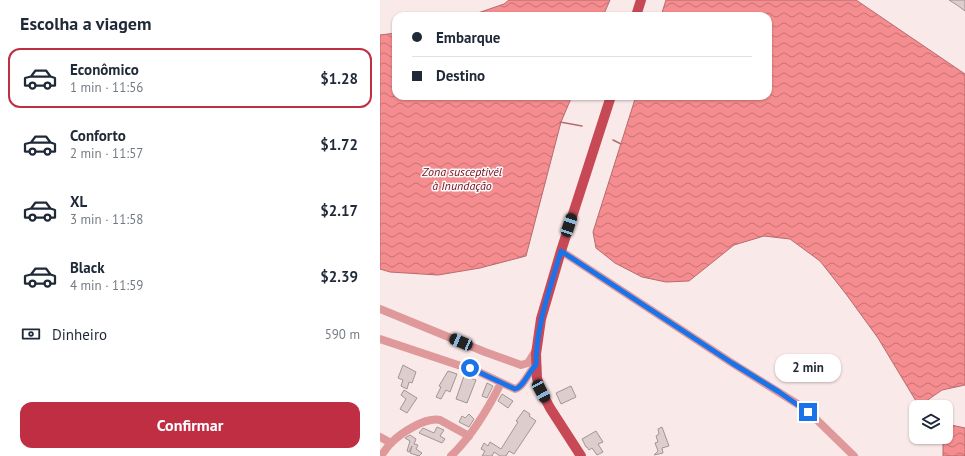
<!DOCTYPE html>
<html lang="pt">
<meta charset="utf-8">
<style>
body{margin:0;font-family:"PT Sans",sans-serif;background:#f6f6f7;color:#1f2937;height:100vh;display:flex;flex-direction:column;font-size:15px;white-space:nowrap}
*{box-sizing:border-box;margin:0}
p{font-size:13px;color:#747a83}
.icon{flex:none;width:22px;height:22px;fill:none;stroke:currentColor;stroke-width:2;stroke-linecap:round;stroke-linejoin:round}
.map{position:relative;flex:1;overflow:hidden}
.details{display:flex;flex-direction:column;background:#fff;width:380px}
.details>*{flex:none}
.banner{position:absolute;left:12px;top:12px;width:380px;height:88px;border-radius:12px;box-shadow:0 1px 3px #0004;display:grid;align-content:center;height:88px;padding:0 20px;background:#fff}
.tools{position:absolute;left:529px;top:400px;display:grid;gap:8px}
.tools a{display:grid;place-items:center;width:44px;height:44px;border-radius:8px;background:#fff;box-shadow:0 1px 3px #0004;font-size:20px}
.end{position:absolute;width:18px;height:18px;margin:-9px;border:5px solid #1a73e8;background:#fff;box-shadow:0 0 0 2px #fff}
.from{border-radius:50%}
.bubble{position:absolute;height:28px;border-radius:12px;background:#fff;box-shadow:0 1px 3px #0004;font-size:13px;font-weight:700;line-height:28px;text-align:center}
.car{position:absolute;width:12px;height:24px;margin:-12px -6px;border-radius:5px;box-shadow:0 0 3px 1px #0007;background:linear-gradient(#222 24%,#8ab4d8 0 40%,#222 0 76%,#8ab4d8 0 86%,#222 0)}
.banner b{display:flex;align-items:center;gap:14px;height:38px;font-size:15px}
.banner b+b{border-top:1px solid #e0e1e3}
.banner i{width:10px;height:10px;background:#1f2937}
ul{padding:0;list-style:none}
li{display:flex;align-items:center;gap:12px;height:60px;margin:0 8px 6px;padding:0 12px;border:2px solid transparent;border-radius:12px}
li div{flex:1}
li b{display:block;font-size:15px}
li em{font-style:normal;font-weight:700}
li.selected{border-color:#bf2e43}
li>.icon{width:36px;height:36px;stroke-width:1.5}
h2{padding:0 20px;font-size:18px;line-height:48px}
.pay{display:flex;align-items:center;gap:10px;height:44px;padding:0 20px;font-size:15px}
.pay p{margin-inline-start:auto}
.action{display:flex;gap:8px;margin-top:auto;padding:8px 20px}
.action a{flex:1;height:46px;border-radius:12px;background:#bf2e43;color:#fff;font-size:16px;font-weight:700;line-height:46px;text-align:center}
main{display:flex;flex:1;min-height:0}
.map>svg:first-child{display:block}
</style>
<main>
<section class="details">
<h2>Escolha a viagem</h2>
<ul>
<li class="selected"><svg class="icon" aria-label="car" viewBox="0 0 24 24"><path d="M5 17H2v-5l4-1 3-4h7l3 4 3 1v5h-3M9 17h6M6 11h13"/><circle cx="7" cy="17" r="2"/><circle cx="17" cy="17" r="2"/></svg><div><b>Econômico</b><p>1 min · 11:56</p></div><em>$1.28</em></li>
<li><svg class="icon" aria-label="car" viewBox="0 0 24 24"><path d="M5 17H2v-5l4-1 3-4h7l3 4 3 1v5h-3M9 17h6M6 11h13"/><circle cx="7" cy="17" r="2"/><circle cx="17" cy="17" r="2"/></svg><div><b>Conforto</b><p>2 min · 11:57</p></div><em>$1.72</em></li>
<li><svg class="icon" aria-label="car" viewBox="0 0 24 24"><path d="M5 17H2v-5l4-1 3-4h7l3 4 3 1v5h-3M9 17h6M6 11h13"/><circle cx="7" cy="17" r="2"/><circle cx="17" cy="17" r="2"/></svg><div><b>XL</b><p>3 min · 11:58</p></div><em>$2.17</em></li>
<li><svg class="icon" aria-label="car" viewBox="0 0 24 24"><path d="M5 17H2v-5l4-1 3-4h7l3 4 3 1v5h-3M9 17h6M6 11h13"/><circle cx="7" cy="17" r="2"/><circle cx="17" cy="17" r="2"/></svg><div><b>Black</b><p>4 min · 11:59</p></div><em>$2.39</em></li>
</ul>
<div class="pay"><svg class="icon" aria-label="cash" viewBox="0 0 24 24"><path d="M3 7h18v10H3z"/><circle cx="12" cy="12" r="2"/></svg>Dinheiro<p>590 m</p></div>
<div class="action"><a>Confirmar</a></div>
</section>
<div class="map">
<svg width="585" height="456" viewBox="0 0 585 456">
<defs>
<pattern id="water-waves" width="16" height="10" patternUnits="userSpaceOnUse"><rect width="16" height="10" fill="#f58c8f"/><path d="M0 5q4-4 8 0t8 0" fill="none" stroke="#c67274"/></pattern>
</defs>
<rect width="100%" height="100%" fill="#f9e9e8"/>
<g fill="url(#water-waves)" stroke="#b66b6d">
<polygon points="129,0 230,0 223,16 89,16 124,4"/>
<polygon points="286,0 476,0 585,74 585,385 562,390 539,406 498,338 466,294 440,261 410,239 384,236 354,245 309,281 286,282 262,277 235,263 216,248 213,232 256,96 388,96 388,16 281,16"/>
<polygon points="16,33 16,96 192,96 181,122 146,256 100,268 58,275 10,272 0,269 0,35"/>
<polygon points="566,424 585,428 585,456 563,456 563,437 566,437"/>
</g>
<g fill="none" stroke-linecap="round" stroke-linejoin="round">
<g stroke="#b66b6d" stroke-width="1.5">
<polyline points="180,122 202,126"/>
<polyline points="233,140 241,144"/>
</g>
</g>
<g fill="#ddcdcd" stroke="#a49595">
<polygon points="569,0 585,0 585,11 577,5"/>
<polygon points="23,365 36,372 32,383 29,382 27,389 21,386 23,380 18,378"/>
<polygon points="68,371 77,374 70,392 66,390 61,399 56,397 61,387 59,386"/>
<polygon points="84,376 96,380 87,403 76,399"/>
<polygon points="107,383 113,386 107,398 102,396"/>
<polygon points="191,386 196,397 181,404 176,393"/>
<polygon points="24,390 37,398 27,413 20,409 26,399 21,395"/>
<polygon points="122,394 133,401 128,408 118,401"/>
<polygon points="144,410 150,414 149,416 156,421 134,454 129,451 126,456 120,456 114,452 112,456 102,456 105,451 101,449 104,443 108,446 110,442 121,449 138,422 136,421"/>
<polygon points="89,414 94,419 89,427 79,422 82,416 85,418"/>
<polygon points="57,427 64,430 60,436 65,439 62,443 39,433 43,428 54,433"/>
<polygon points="282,427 289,446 282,448 283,453 274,455 278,451 275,443 278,442 276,436 279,434 278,429"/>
<polygon points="216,431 223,442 218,444 223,452 217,455 212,448 209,450 207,447 206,447 202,439"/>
<polygon points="30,435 36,439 34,444 38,445 36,449 42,453 39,456 30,453 32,446 29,452 27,451 30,441 25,438"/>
</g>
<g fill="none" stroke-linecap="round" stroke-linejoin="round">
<g stroke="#df999a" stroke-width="8">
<polyline points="181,251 352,363 419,405 436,419 474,456"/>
<polyline points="0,309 105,352 141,365 148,363 156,350"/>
<path d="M0,339L99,372L135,389C143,388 149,371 156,365"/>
<polyline points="0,437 11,443"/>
<path d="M1,456C4,452 7,447 11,443C21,433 45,417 60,420L89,436"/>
<path d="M71,456C92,436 108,409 121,383"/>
</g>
<g stroke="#c74955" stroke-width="10">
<polyline points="256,16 261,0"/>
<polyline points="201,456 170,408 161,391 157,378 156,354 161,319 181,251 231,96"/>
</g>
</g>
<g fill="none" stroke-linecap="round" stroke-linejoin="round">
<path stroke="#1a73e8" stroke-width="5" d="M90,368L135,389C143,388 149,371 156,365C156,325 170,289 181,251L352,363L399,392L428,412"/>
</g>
<g text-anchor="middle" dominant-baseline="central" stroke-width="3" stroke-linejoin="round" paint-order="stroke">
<g font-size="12" font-style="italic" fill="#701221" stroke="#fdf9f9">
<text x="82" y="171">Zona susceptivél<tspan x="82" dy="14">à Inundação</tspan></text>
</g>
</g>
</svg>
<div class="tools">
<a><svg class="icon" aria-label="layers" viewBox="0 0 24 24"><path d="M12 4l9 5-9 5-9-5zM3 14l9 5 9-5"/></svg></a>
</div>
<i class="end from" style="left:90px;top:368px"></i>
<i class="end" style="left:428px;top:412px"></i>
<div class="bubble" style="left:395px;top:354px;width:66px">2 min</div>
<i class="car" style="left:189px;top:225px;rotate:18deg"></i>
<i class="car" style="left:81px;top:342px;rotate:293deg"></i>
<i class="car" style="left:161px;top:391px;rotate:152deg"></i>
<div class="banner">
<b><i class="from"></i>Embarque</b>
<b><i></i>Destino</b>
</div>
</div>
</main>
